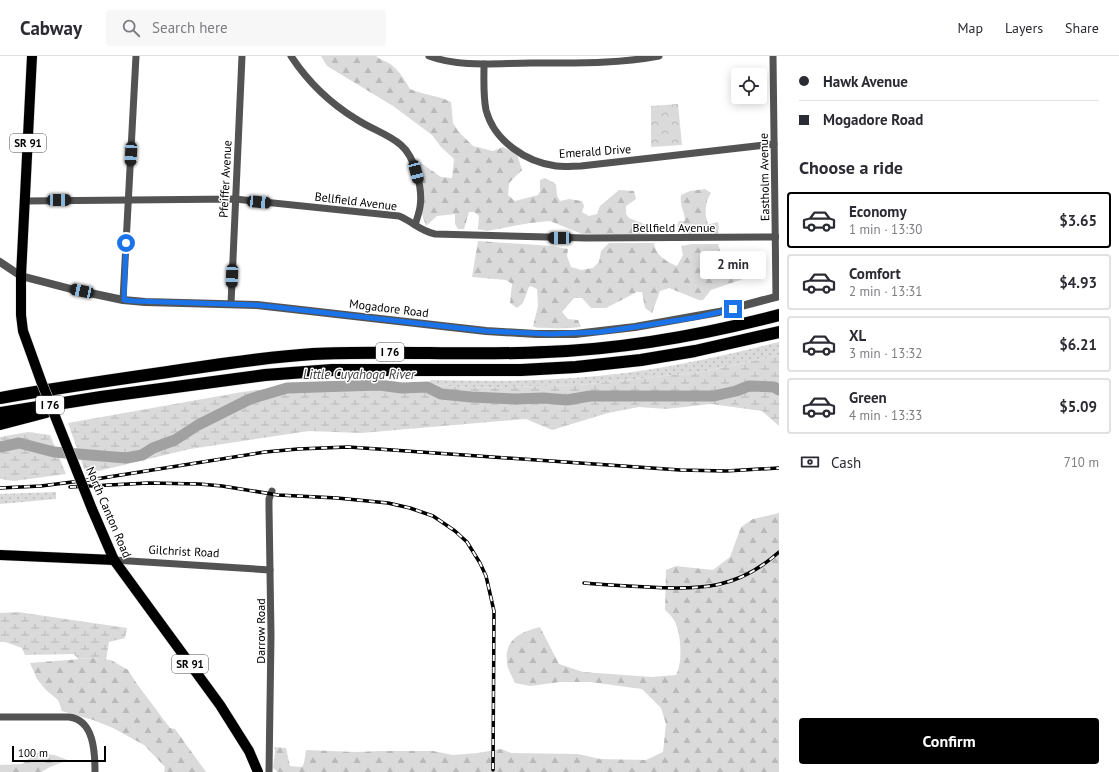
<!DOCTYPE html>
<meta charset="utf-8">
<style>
body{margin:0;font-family:"PT Sans",sans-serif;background:#f7f7f7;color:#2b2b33;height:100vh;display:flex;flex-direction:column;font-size:15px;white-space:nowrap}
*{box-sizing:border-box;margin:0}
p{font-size:13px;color:#7c7c81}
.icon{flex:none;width:22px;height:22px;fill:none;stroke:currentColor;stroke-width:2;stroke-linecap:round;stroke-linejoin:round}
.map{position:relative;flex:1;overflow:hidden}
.sheet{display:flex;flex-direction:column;background:#fff;width:340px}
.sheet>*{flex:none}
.guide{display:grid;align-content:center;height:88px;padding:0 20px;background:#fff}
.tools{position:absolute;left:731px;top:12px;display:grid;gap:8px}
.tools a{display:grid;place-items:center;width:36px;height:36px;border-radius:4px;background:#fff;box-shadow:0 2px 10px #0003;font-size:20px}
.scale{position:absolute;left:12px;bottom:10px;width:94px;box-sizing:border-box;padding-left:4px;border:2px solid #000;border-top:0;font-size:11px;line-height:14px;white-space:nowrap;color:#000;-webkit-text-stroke:3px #fff;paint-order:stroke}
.end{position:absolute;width:18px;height:18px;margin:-9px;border:5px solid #1a73e8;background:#fff;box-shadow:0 0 0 2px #fff}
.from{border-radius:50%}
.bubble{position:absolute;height:28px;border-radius:4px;background:#fff;box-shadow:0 2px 10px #0003;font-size:13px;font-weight:700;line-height:28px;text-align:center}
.car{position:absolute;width:12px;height:24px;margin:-12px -6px;border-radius:5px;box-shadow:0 0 3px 1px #0007;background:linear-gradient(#222 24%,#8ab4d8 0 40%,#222 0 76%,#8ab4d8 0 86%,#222 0)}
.guide b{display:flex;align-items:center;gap:14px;height:38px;font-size:15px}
.guide b+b{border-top:1px solid #e1e1e2}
.guide i{width:10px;height:10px;background:#2b2b33}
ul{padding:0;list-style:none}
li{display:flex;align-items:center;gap:12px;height:56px;margin:0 8px 6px;padding:0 12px;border:2px solid #e1e1e2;border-radius:4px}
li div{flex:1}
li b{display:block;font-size:15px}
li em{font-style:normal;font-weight:700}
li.selected{border-color:#000}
li>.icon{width:36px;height:36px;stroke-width:1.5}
h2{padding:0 20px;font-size:18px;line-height:48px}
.pay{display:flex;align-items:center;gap:10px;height:44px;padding:0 20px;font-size:15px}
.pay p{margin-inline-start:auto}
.primary-button{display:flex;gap:8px;margin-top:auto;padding:8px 20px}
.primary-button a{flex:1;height:46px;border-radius:4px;background:#000;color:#fff;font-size:16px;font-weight:700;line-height:46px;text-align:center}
header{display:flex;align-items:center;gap:24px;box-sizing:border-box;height:56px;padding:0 20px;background:#fff;border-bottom:1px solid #e1e1e2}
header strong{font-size:19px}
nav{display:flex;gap:22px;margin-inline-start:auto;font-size:14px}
.search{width:280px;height:36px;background:#f7f7f7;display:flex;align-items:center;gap:10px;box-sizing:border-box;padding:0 14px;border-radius:4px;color:#7c7c81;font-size:15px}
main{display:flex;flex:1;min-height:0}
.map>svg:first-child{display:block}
</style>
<header>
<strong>Cabway</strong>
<div class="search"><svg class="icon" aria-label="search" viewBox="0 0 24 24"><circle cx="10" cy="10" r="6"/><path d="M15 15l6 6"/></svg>Search here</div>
<nav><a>Map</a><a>Layers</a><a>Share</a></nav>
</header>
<main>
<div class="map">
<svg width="779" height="716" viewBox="0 0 779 716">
<defs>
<pattern id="grass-dots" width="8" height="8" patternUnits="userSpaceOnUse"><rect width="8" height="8" fill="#dadada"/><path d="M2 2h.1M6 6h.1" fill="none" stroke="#b9b9b9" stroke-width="1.8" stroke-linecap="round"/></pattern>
<pattern id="forest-firs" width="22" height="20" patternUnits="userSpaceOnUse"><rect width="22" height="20" fill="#dadada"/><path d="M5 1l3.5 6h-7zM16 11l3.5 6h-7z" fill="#b9b9b9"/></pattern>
<pattern id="wetland-marsh" width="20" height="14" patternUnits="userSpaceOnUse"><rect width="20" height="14" fill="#dadada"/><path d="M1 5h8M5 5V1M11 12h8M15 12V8" fill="none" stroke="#b9b9b9"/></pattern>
<pattern id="park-crowns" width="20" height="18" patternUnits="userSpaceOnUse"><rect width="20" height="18" fill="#dadada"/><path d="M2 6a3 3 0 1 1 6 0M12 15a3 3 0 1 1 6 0" fill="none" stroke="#b9b9b9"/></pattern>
</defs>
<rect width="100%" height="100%" fill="#fff"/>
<g fill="url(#grass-dots)">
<path d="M779,286V299L701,316L579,329L469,332L429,328L431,324C501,326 576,325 646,314C690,307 735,297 779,286Z"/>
<polygon points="56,436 56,443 0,448 0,438"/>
</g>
<g fill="url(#forest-firs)">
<path d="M321,0H376C379,3 383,4 387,6C397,11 405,24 410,33C423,39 438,39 451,46L453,67L458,75L473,90L493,95L503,91L517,98L522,114L509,127L508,139L515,145L538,139L540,135V124L545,122L556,128L557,140L560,145L569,143L582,145L584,150L582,156L589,160L597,158L600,150L619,134L634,135L636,143L626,150V158L629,162L651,171V177L643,179L582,178L550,165L530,167L487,175L478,173L479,160L474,156H469L464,173H458L455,168V158L437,160L426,170L422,158L423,145L421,118L414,102L441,121L452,122L454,103L441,91L432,79L393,50L327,10Z"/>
<path d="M705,133L711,137C705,146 704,157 708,168H710L718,166L719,171L717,180L683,179L682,175L677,170L679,165H685C685,156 679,148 681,139L690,135Z"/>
<path d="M478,185L552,190L568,193L567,200L571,211L581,214L593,212L599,206L601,195L609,187H654C655,199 667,206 677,210L683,199L681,190L692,188H718L724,209L738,210L746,217V222L711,234L703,244H699L669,232L660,235L652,257L645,252L642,236H637L606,252H591L582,242H574L562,256L568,263L578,264L581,271C570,272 560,273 549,272C543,271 538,273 533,270L538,250L537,233L531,230L529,231L523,247L517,252L510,247L512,228L506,224L472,221Z"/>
<path d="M779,457V716H278L273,712L275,695L274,691L286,692L290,710L302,711L304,707L306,694L356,696L380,695H433L453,699L478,697L501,693L511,697L578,698L600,703L646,704L663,696L666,668L661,652L642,633L590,626H560L530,630L515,627C512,620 507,613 507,606C504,583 521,576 540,571L559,608L583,616L652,621L676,619C683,607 681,578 675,566C673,561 668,557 665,554L666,514L676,510L713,514L730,501L741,471L753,463Z"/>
<polygon points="93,602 111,604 128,614 137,628 170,672 175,673 206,716 164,716 165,711 144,689 113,672 93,664 62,655 58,644 46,634 37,623 30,607"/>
<polygon points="37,697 54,699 68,704 50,711 41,716 0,716 0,709 22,708"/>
</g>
<g fill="url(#wetland-marsh)">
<polygon points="779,299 779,370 762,355 711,348 666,353 639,351 608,357 552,374 526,363 361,377 309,375 190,393 86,418 68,367 242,336 306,328 366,326 429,328 469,332 579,329 701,316"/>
<polygon points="28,376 50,379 66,418 14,425 0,423 0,381"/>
<polygon points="18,556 127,572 125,582 109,586 106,604 93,602 78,603 74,598 25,599 22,592 5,586 0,586 0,557"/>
</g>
<polygon fill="url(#park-crowns)" points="678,48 682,89 651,91 651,50"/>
<polygon fill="#dadada" points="669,78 671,88 659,89 658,80"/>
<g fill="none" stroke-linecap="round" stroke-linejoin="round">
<polyline stroke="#a1a1a1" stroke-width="11" points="0,391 19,387 54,396 126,402 142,399 153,392 175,384 198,369 250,343 287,332 379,329 402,332 427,331 441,338 471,341 516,343 544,342 567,344 590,340 714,340 736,335 749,330 774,331 779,334"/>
<defs>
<g id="primary">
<polyline points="32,0 21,220 21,259 23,275 41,325"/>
<polyline points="92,453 114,504 220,649 249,695 258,716"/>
<polyline points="0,499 114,504"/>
</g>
<g id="motorway">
<path d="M0,342C56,332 112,324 168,316C216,309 264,301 313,298C390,294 468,300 546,296C624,293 703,279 779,259"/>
<polyline points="0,357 101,341 265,319 332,314 521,314 576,311 641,304 695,295 779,276"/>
<polyline points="0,368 46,356"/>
</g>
</defs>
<use href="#primary" stroke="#dbdbdb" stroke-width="11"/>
<use href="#motorway" stroke="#dbdbdb" stroke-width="13"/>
<g stroke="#535353" stroke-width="7">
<path d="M291,0C308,26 330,47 356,63C371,73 388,78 401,89C415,101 423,133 420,151C419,157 417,163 415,169"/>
<path d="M429,0C461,12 498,7 531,7C574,7 617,8 659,0"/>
<polyline points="773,0 776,241"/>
<path d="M484,8C484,24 483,39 486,54C494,85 526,106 556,110C565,111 573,110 581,110L774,88"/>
<path d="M25,145L235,143L399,160C412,165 420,175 435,178L586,182L776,181"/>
<polyline points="123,244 136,0"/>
<polyline points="231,248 242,0"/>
<polyline points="114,504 270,514"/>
<path d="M0,661H69C94,664 95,696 95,716"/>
<polyline points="269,716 271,579 269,452 269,443 272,435"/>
</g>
<polyline stroke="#535353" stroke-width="8" points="0,206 21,220 71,233 123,244 145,246 257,249 486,275 536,278 575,278 635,271 719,256 779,240"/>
<use href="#primary" stroke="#000" stroke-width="10"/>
<use href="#motorway" stroke="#000" stroke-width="12"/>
<defs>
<g id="rail">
<polyline points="70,431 149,427 199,428 222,430 278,439 337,442 388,447 410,452 433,460 455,475 467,486 480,507 486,520 494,555 493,714"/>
<polyline points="0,432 41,430 96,423 265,396 298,393 348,391 378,393 680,414 726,415 779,412"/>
<path d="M584,527C606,529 627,530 648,531C701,534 738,533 779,496"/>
</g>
</defs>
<use href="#rail" stroke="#000" stroke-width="3.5"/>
<use href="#rail" stroke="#fff" stroke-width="2" stroke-dasharray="6" stroke-linecap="butt"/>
<defs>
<polyline id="primary-bridge" points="41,325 92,453"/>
</defs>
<use href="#primary-bridge" stroke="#dbdbdb" stroke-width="11" stroke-linecap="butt"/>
<use href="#primary-bridge" stroke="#000" stroke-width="10"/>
</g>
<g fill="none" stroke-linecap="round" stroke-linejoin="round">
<polyline stroke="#1a73e8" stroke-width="5" points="126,187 124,244 134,245 257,249 486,275 550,278 600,276 635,271 698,261 733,253"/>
</g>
<g text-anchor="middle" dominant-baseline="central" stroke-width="3" stroke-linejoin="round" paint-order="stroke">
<g fill="#fff" stroke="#4c4c4c" stroke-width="1">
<rect x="10" y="78" width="36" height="18" rx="3"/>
<rect x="376" y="287" width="28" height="18" rx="3"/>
<rect x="36" y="340" width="28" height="18" rx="3"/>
<rect x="172" y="599" width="36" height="18" rx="3"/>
</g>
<g font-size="11" font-weight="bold" fill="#000">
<text x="28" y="87">SR 91</text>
<text x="390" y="296">I 76</text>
<text x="50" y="349">I 76</text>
<text x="190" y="608">SR 91</text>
</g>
<g font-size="12" fill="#000" stroke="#fff">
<text transform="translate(595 95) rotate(-4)">Emerald Drive</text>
<text transform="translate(764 121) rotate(-91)">Eastholm Avenue</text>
<text transform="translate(225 123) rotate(-87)">Pfeiffer Avenue</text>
<text transform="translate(356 145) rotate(7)">Bellfield Avenue</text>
<text x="674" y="171">Bellfield Avenue</text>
<text transform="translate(389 252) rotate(7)">Mogadore Road</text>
<text transform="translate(109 456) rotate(67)">North Canton Road</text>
<text transform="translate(184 495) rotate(3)">Gilchrist Road</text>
<text transform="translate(260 575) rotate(-90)">Darrow Road</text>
</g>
<g font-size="13" font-style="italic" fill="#424242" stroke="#fff">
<text x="359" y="318">Little Cuyahoga River</text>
</g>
</g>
</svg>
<div class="tools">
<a><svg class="icon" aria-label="locate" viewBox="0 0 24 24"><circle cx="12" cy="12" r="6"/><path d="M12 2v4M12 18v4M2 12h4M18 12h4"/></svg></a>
</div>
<div class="scale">100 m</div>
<i class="end from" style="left:126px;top:187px"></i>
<i class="end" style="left:733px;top:253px"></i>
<div class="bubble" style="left:700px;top:195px;width:66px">2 min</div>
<i class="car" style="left:131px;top:98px;rotate:183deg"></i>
<i class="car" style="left:416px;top:116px;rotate:165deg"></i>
<i class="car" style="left:59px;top:144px;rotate:89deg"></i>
<i class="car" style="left:259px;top:146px;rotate:95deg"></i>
<i class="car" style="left:560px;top:182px;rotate:271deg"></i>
<i class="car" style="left:232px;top:220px;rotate:182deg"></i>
<i class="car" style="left:82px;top:235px;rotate:282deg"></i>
</div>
<section class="sheet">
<div class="guide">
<b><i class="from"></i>Hawk Avenue</b>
<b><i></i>Mogadore Road</b>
</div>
<h2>Choose a ride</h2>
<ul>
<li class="selected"><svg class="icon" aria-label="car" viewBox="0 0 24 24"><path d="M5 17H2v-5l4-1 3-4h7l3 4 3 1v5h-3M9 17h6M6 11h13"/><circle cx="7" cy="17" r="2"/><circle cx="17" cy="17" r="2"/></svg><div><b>Economy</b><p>1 min · 13:30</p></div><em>$3.65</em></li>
<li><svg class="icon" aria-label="car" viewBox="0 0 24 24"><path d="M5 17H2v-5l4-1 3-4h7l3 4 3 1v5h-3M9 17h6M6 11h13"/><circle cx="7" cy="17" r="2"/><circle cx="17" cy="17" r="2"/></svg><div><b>Comfort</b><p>2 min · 13:31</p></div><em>$4.93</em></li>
<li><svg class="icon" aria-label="car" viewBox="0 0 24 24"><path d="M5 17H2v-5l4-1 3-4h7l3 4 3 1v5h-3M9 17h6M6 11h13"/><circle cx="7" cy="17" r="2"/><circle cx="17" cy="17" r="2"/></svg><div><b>XL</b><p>3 min · 13:32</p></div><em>$6.21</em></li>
<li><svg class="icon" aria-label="car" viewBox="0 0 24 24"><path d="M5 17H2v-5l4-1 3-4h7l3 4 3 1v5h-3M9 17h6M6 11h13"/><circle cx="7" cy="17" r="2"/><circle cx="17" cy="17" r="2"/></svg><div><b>Green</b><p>4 min · 13:33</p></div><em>$5.09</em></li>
</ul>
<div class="pay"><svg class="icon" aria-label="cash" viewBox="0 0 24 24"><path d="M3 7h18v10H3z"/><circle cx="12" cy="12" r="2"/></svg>Cash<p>710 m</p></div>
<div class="primary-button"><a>Confirm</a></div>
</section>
</main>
